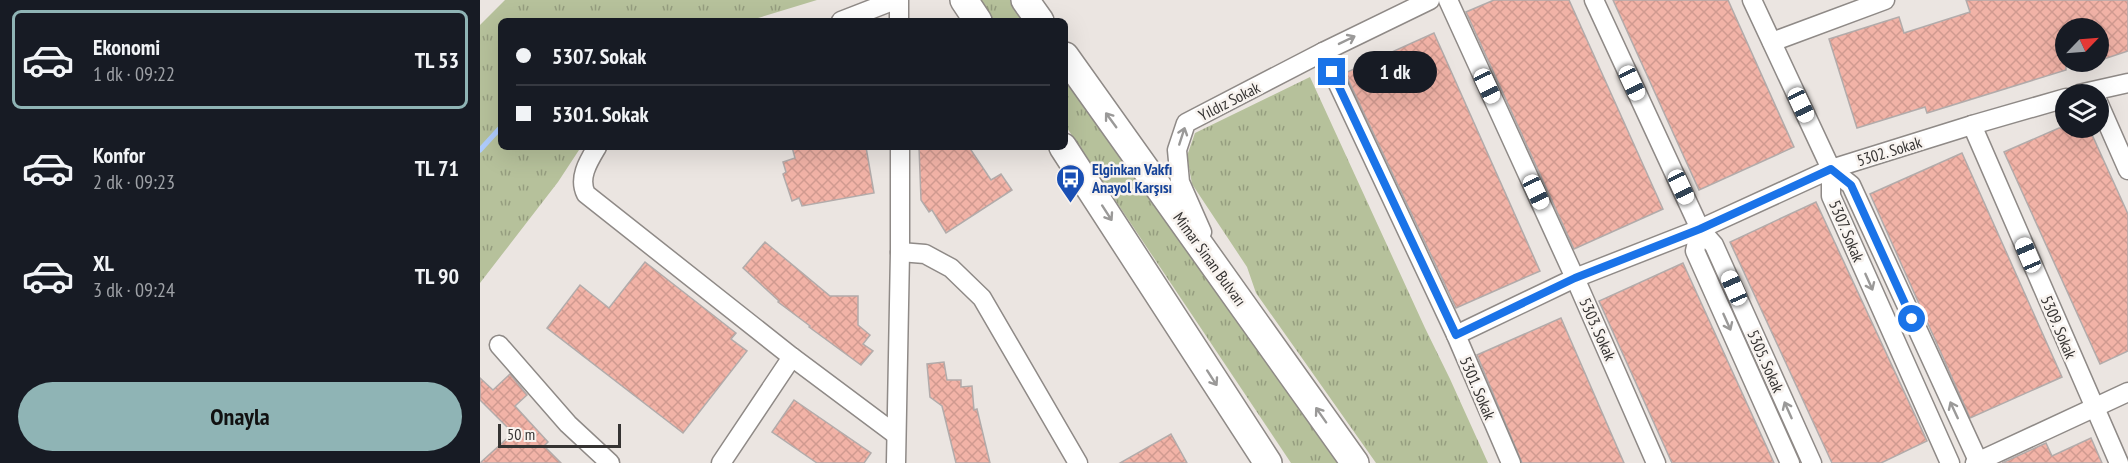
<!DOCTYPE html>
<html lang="tr">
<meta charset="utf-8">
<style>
body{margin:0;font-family:"PT Sans Narrow",sans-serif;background:#20242c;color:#f1f3f6;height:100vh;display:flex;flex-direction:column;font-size:22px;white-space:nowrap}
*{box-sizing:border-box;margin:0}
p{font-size:20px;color:#9ea1a6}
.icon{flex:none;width:33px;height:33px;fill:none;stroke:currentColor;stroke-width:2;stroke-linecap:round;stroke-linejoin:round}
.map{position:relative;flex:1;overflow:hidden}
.details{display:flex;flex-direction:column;background:#171b24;width:480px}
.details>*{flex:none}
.banner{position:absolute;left:18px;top:18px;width:570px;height:132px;border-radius:9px;box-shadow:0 6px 24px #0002;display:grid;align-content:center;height:132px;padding:0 18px;background:#171b24}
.needle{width:39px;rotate:65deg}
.tools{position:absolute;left:1575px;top:18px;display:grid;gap:12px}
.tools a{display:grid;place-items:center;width:54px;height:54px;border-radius:50%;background:#171b24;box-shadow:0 6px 24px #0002;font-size:30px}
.scale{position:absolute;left:18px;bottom:15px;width:123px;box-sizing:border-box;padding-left:6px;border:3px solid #353332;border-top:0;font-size:16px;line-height:21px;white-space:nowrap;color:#353332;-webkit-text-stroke:4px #f8f3ef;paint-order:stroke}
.end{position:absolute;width:27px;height:27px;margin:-14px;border:8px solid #1a73e8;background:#fff;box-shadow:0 0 0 3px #fff}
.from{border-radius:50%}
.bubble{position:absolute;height:42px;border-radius:21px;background:#171b24;box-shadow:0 6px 24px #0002;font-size:20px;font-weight:700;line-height:42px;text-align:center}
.car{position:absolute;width:18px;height:36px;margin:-18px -9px;border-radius:8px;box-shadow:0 0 4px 2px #0007;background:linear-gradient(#fff 24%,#345 0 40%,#fff 0 76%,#345 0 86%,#fff 0)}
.banner b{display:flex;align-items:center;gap:21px;height:57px;font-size:22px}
.banner b+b{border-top:2px solid #363941}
.banner i{width:15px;height:15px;background:#f1f3f6}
ul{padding:10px 0 0;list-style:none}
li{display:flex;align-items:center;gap:18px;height:99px;margin:0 12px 9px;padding:0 6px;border:3px solid transparent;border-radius:9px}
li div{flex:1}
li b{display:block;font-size:22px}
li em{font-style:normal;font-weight:700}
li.on{border-color:#8fb4b5}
li>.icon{width:54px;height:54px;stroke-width:1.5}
.cta{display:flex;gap:12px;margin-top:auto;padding:12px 18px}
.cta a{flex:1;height:69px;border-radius:36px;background:#8fb4b5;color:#111;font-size:24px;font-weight:700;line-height:69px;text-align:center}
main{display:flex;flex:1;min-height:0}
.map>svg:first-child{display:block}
</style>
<main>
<section class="details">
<ul>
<li class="on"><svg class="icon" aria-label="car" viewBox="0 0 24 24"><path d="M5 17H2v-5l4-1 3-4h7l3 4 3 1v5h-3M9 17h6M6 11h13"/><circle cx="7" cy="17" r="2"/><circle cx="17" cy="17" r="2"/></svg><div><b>Ekonomi</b><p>1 dk · 09:22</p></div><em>TL 53</em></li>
<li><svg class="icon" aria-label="car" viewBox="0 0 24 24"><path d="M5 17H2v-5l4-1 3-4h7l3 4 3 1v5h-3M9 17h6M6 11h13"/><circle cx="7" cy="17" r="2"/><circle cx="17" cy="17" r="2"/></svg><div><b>Konfor</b><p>2 dk · 09:23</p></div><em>TL 71</em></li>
<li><svg class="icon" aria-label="car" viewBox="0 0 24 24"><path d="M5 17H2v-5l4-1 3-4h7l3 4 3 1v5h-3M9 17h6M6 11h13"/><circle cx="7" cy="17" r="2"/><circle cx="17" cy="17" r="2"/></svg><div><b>XL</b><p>3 dk · 09:24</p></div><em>TL 90</em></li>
</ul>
<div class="cta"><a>Onayla</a></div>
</section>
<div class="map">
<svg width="1648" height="463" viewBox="0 0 1648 463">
<defs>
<pattern id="grass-tufts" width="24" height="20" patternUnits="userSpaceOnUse" patternTransform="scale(1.5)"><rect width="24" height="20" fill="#b6c19b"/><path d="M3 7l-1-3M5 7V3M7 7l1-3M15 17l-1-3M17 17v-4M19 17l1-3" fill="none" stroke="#959d7f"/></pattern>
<pattern id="building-cross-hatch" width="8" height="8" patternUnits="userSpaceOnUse" patternTransform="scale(1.5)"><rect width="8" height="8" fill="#f2b3a7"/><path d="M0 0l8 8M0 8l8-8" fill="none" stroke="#d09a90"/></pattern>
</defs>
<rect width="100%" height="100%" fill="#ebe5e1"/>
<g fill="url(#grass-tufts)">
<polygon points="25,0 337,0 268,21 21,21 21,147 101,147 78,182 0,283 0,25"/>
<polygon points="500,0 530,0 545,21 514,21"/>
<polygon points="830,77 945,328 970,379 1008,463 896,463 776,293 767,267 712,184 707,156 715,133"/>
<polygon points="585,78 858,463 811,463 585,125"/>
</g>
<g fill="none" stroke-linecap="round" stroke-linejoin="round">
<polyline stroke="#afccfd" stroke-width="5" points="0,150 21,127"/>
</g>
<g fill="url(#building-cross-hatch)" stroke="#b2abaa" stroke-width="1.5">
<polygon points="1014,0 1089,0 1183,209 1094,249 986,12"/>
<polygon points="1133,0 1248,0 1314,147 1219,190"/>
<polygon points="1486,0 1648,0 1648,51 1618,61 1618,28 1586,28 1586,70 1447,113 1445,107 1377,128 1349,39 1419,17 1424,33 1490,12"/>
<polygon points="954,33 1060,271 976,308 865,73"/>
<polygon points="1579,128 1609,128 1648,214 1648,351 1620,364 1524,152"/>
<polygon points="312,147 386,147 394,193 322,206 319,198 312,201 303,174 306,172 303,162 315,158"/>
<polygon points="439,147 489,147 511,180 521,174 532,190 466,233 452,210 449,212 441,200"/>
<polygon points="1482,153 1582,377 1490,418 1390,194"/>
<polygon points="1336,202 1447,441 1401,463 1352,463 1250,242"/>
<polygon points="285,242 350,296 378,296 378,325 390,335 383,344 393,351 381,365 329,327 330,326 298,302 299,301 263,268"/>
<polygon points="165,262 256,333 251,339 267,351 203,433 67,328 100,285 129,308"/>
<polygon points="1203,263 1294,463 1192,463 1119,301"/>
<polygon points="1081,318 1144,463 1042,463 997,355"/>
<polygon points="464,362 467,380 481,380 481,387 492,386 494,410 497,409 510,463 476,463 462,406 450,397 447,364"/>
<polygon points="30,374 47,395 35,406 68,442 64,446 81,463 0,463 33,433 0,400 0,378 13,390"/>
<polygon points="314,400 391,453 384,463 337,463 292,432"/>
<polygon points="691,434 707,463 640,463"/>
<polygon points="1611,438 1622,463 1522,463 1566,443 1572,456"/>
</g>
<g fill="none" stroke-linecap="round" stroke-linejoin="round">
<defs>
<g id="minor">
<polyline points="419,0 419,21"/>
<polyline points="968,0 1095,278 1176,463"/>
<polyline points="1114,0 1220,229 1234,245 1332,463"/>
<polyline points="1272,0 1351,169 1351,196 1470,463"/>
<polyline points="361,21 415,0"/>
<polyline points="1292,42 1405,0"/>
<polyline points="843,52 976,335 1031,463"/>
<polyline points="1599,94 1648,83"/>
<polyline points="1618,102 1648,170"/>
<polyline points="1492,125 1639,463"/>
<path d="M117,147C108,162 98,178 106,194L312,357L415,434"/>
<polyline points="1351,169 1371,185 1499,463"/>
<polyline points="1220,229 1215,251 1310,463"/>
<polyline points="722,232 700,182 697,150 706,123 843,52 950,0"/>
<polyline points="420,252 445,254 471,268 502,298 598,463"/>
<polyline points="976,335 1095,278 1220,229 1351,169 1492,125 1586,98"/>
<polyline points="19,345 88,424 130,463"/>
<polyline points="241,463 312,357"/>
<polyline points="416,463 420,252 420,147"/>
<polyline points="1495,463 1648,392"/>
</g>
<g id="highway">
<polyline points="484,0 498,21"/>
<polyline points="545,0 560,21"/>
<polyline points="585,56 875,463"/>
<polyline points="583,147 788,463"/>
</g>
</defs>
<use href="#minor" stroke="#8f8a87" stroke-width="21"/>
<use href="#highway" stroke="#8f8a87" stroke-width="30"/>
<use href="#minor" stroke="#fff" stroke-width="18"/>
<use href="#highway" stroke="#fff" stroke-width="27"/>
</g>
<defs><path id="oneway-shaft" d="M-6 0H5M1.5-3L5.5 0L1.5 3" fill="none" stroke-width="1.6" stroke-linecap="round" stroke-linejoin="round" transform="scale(1.5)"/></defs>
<g stroke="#9a9998">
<use href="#oneway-shaft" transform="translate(867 40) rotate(-26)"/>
<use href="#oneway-shaft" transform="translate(631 120) rotate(-126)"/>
<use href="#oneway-shaft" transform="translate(702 136) rotate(-72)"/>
<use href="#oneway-shaft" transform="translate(627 213) rotate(57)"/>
<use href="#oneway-shaft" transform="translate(1389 282) rotate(66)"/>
<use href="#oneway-shaft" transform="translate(1247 322) rotate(66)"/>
<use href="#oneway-shaft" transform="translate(732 378) rotate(57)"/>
<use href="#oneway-shaft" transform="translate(1308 410) rotate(-114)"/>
<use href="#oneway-shaft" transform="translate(1474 410) rotate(-115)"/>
<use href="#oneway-shaft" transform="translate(841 415) rotate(-125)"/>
</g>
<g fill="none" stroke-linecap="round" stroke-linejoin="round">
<polyline stroke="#1a73e8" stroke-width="8" points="852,72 976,335 1095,278 1220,229 1351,169 1371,185 1432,319"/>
</g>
<defs>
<symbol id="bus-pin" viewBox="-11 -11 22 30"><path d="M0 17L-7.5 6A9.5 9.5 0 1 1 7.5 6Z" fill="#1a4fb4" stroke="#f8f3ef"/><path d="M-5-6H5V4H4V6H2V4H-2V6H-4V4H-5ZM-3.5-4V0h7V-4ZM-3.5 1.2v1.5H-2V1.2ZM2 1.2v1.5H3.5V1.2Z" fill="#fff"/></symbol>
</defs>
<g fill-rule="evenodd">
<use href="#bus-pin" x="574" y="162" width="33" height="45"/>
</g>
<g text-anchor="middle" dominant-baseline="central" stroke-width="5" stroke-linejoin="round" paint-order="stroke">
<g font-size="16" fill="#353332" stroke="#f8f3ef">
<text transform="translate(749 101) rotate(-27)">Yıldız Sokak</text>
<text transform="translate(1409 151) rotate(-17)">5302. Sokak</text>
<text transform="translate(1367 231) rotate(67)">5307. Sokak</text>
<text transform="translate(730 259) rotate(54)">Mimar Sinan Bulvarı</text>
<text transform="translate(1579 327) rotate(67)">5309. Sokak</text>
<text transform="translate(1118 329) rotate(66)">5303. Sokak</text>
<text transform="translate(1286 361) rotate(66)">5305. Sokak</text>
<text transform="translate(998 388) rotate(67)">5301. Sokak</text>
</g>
<g font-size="16" font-weight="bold" fill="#164399" stroke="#f8f3ef" text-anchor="start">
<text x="612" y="169">Elginkan Vakfı<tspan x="612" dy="18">Anayol Karşısı</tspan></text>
</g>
</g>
</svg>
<div class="tools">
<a><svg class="needle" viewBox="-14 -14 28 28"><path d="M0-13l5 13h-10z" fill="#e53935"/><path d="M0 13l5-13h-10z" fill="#9ea1a6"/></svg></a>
<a><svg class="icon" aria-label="layers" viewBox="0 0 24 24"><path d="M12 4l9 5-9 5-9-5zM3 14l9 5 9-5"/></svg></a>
</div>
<div class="scale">50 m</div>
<i class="end from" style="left:1432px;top:319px"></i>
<i class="end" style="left:852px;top:72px"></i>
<div class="bubble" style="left:873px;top:51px;width:84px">1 dk</div>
<i class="car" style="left:1152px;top:83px;rotate:155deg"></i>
<i class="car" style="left:1007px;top:86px;rotate:155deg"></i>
<i class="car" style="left:1321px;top:105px;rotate:155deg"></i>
<i class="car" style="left:1201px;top:187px;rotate:155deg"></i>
<i class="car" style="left:1056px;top:192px;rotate:155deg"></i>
<i class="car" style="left:1548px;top:255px;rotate:337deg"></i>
<i class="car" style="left:1254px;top:288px;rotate:336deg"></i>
<div class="banner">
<b><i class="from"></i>5307. Sokak</b>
<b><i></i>5301. Sokak</b>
</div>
</div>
</main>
